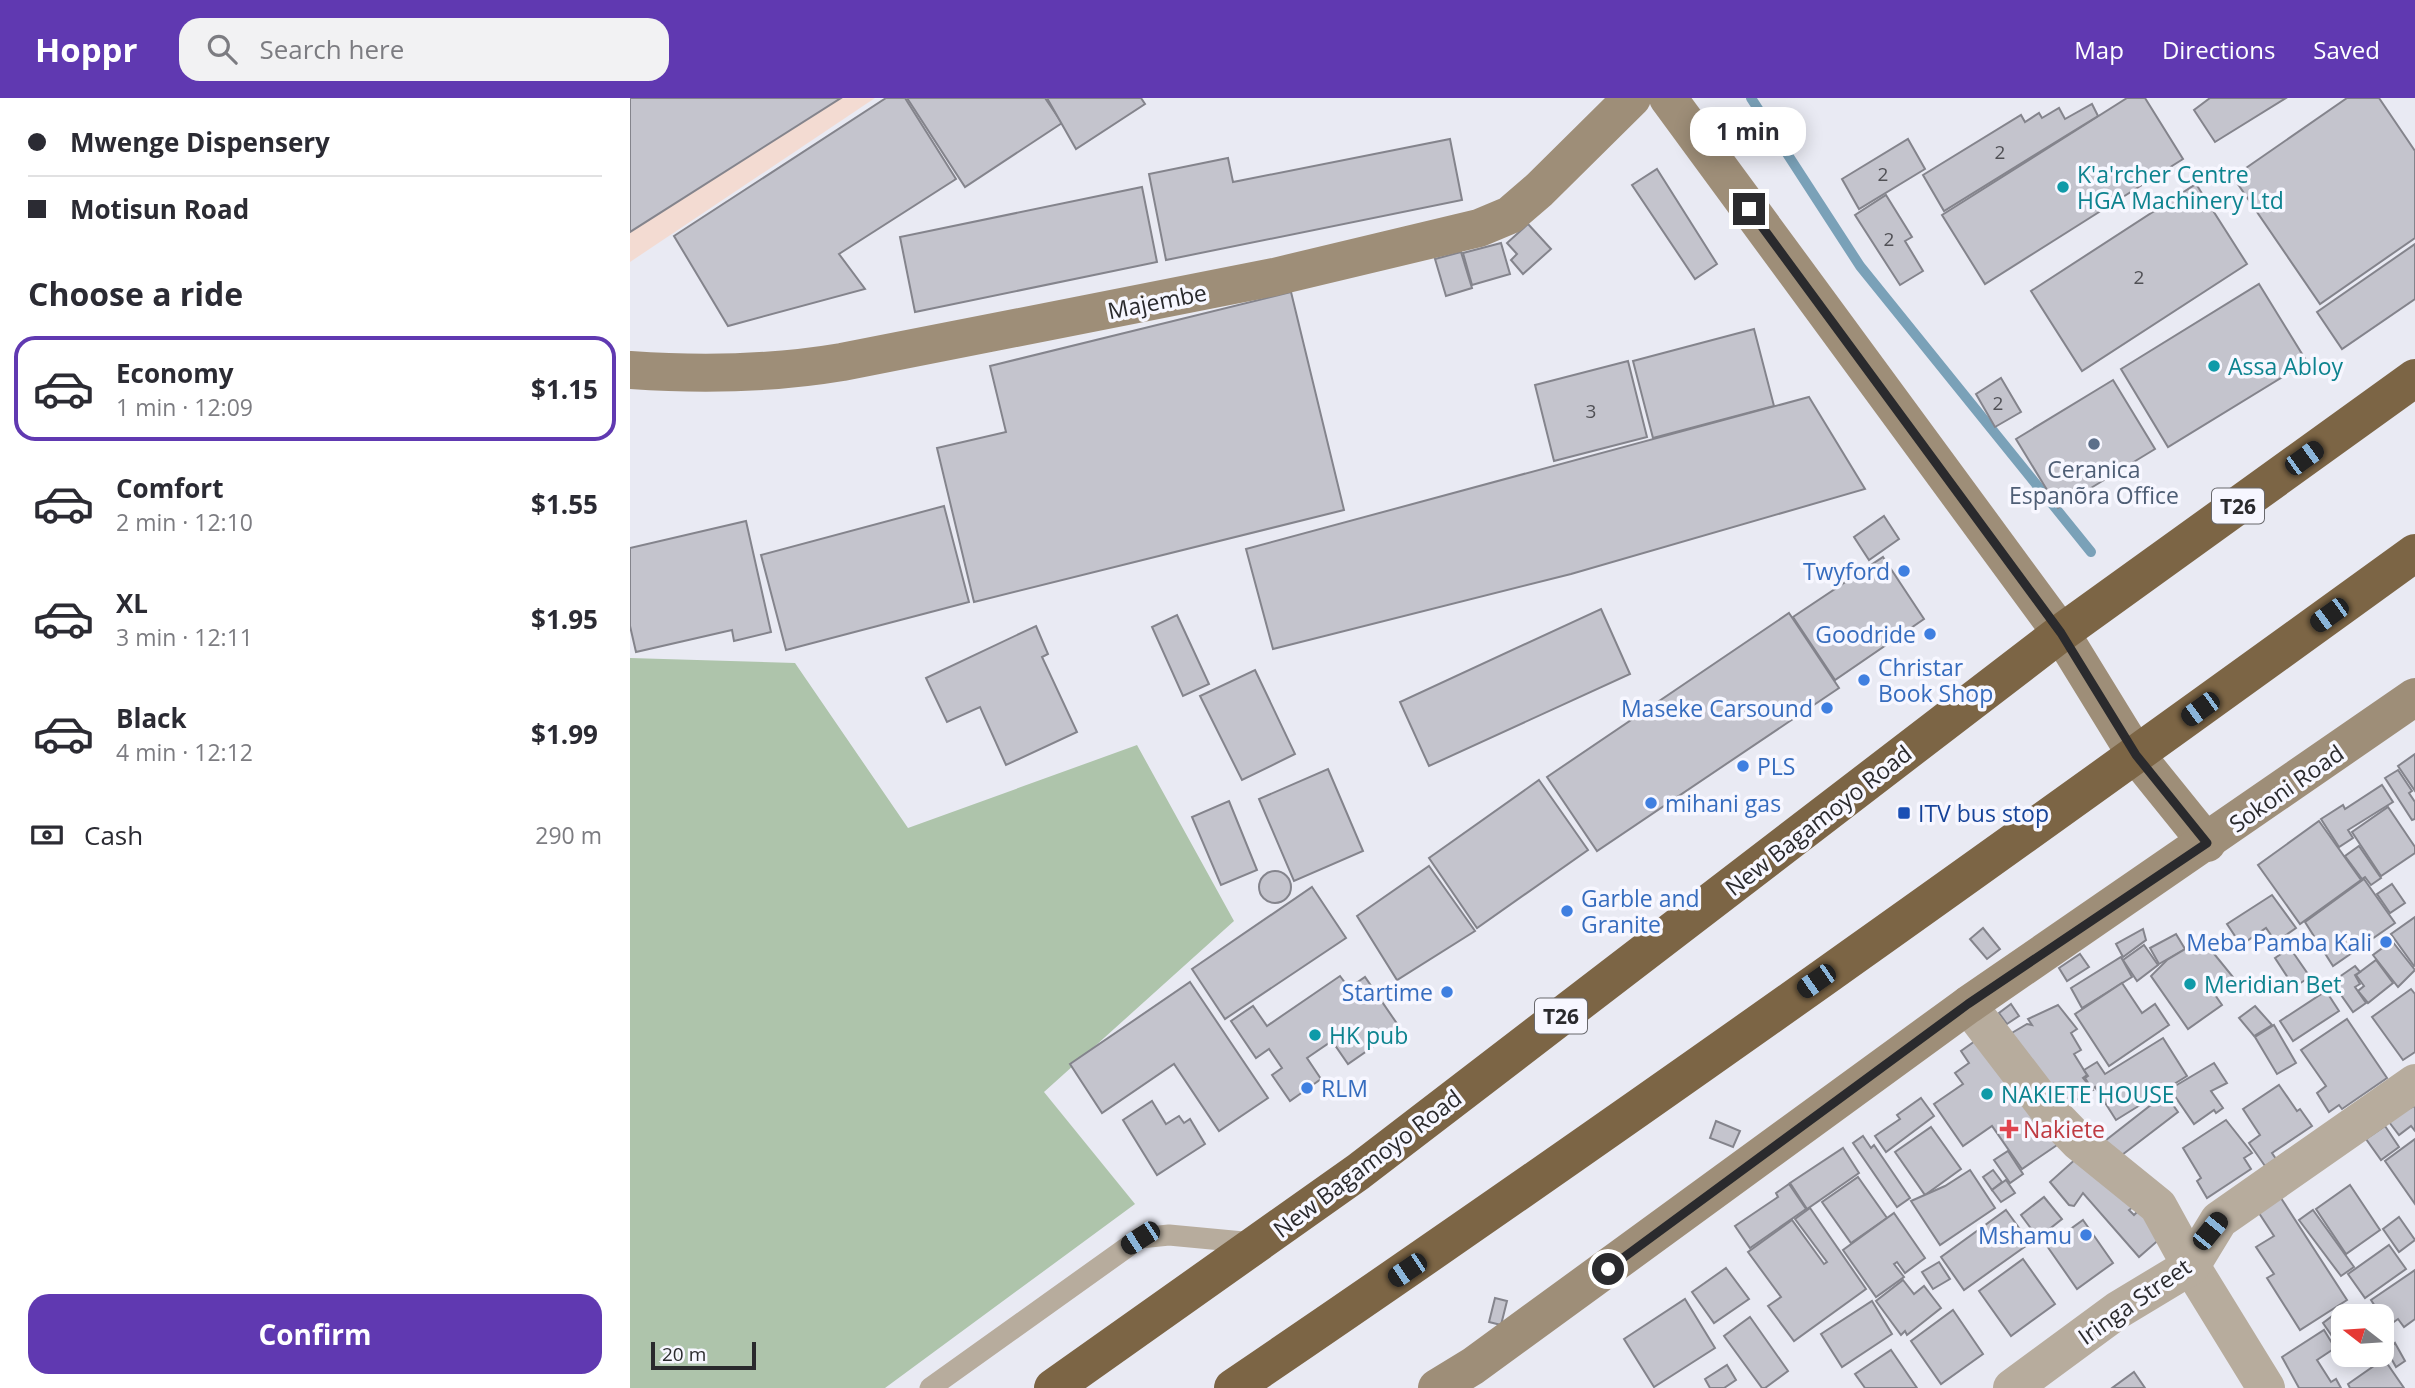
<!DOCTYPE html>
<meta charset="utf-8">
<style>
body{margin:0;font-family:"Open Sans",sans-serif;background:#f2f2f3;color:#2b2b33;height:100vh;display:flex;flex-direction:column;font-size:26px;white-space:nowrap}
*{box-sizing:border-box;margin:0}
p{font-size:23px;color:#7c7c81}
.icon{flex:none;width:38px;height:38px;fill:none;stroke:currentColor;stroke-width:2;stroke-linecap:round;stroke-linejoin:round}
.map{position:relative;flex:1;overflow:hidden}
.side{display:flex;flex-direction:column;background:#fff;width:630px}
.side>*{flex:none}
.banner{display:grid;align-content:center;height:154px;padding:0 28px;background:#fff}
.needle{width:46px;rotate:287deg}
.fabs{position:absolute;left:1701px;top:1206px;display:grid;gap:14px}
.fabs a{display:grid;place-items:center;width:63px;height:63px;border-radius:14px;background:#fff;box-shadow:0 4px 18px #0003;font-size:35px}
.scale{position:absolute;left:21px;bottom:18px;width:105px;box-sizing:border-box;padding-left:7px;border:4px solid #2a2a2d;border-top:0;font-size:19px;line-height:24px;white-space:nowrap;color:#2a2a2d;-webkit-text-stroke:5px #f7f7ff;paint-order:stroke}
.end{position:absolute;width:32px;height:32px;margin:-16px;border:9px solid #2a2a2d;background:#fff;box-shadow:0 0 0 4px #fff}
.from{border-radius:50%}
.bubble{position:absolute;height:49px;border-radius:21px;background:#fff;box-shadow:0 4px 18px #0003;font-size:23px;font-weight:700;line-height:49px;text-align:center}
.car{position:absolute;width:21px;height:42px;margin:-21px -10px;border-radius:9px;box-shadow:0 0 5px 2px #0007;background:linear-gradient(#222 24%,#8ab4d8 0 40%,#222 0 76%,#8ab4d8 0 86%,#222 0)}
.banner b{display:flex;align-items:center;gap:24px;height:66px;font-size:26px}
.banner b+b{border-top:2px solid #e1e1e2}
.banner i{width:18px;height:18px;background:#2b2b33}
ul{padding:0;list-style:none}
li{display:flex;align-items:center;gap:21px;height:105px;margin:0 14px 10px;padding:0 14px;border:4px solid transparent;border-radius:21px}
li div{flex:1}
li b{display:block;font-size:26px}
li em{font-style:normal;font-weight:700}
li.on{border-color:#6039b1}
li>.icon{width:63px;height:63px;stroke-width:1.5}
h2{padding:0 28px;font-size:32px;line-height:84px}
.pay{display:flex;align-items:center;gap:18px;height:77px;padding:0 28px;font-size:26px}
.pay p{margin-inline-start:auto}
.button{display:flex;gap:14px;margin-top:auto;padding:14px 28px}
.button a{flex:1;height:80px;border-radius:21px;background:#6039b1;color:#fff;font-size:28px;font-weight:700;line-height:80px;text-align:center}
header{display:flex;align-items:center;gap:42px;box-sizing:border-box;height:98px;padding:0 35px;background:#6039b1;color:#fff}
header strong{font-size:33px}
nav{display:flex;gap:38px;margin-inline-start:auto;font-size:24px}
.search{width:490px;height:63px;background:#f2f2f3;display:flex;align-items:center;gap:18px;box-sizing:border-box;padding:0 24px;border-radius:21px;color:#7c7c81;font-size:26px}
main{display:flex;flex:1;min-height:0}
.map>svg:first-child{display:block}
</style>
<header>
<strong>Hoppr</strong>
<div class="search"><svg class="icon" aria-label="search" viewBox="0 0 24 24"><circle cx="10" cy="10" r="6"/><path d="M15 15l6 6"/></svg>Search here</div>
<nav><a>Map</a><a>Directions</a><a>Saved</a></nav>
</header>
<main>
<section class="side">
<div class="banner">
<b><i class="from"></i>Mwenge Dispensery</b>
<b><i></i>Motisun Road</b>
</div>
<h2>Choose a ride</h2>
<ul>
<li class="on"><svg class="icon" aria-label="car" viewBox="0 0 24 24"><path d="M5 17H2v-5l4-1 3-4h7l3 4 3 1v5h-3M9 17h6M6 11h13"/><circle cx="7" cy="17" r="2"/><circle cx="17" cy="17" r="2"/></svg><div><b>Economy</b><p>1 min · 12:09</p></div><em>$1.15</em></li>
<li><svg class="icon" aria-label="car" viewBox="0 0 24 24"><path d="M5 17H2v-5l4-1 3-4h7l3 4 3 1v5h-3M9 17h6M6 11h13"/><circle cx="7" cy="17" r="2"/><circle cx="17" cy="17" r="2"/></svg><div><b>Comfort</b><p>2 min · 12:10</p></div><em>$1.55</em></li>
<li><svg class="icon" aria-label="car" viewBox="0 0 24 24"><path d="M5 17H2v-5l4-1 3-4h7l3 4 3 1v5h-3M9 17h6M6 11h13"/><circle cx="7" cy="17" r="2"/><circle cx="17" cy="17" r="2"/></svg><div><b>XL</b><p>3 min · 12:11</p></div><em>$1.95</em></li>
<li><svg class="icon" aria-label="car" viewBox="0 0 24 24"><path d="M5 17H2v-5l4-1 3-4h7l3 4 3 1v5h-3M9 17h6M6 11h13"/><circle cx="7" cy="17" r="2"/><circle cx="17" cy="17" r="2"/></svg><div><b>Black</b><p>4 min · 12:12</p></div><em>$1.99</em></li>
</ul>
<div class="pay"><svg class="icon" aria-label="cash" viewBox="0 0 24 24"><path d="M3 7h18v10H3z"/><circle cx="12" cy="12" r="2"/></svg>Cash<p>290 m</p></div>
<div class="button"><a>Confirm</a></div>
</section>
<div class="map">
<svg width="1785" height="1290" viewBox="0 0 1785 1290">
<rect width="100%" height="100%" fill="#e9eaf3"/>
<polygon fill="#f3dbd2" points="0,0 245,0 0,164"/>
<polygon fill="#aec4ab" points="0,560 165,565 278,730 507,647 604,823 414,994 505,1106 255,1290 0,1290"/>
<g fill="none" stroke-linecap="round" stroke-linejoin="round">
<polyline stroke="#7aa1b8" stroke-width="10" points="1121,0 1230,168 1461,454"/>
</g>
<g fill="#c4c4cd" stroke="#84848c" stroke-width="2">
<polygon points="0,0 211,0 0,134"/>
<polygon points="256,0 275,0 326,81 209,156 235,191 98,228 44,138"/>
<polygon points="277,0 415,0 432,25 335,89"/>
<polygon points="417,0 511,0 515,6 446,51"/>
<polygon points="1497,0 1515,0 1553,61 1355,186 1312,117"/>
<polygon points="1580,0 1656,0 1585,44 1564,12"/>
<polygon points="1717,0 1749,0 1785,53 1785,140 1690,206 1603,79"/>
<polygon points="1462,6 1468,18 1314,113 1293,77 1391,17 1395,24 1409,15 1412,20 1429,10 1435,21"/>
<polygon points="820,41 832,102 536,162 519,76 598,60 603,84"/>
<polygon points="1278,41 1295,71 1229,111 1212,81"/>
<polygon points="1027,71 1087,166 1065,181 1002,87"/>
<polygon points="1566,86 1617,166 1452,273 1401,193"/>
<polygon points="512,89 527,164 285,214 270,139"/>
<polygon points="1256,97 1282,139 1275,143 1293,173 1270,187 1225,117"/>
<polygon points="898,126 921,151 893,176 881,162 887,156 877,145"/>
<polygon points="871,145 880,176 842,187 833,155"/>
<polygon points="1785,146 1785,201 1712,251 1687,214"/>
<polygon points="831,154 842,190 816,198 805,161"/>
<polygon points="1629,186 1677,264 1538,349 1491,271"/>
<polygon points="661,194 714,412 344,504 307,350 376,334 360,268"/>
<polygon points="1124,231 1144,308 1023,340 1003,263"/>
<polygon points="998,263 1017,339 924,363 905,287"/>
<polygon points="1371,280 1391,314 1365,329 1346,296"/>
<polygon points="1483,282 1525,351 1428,410 1386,341"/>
<polygon points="1179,299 1235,391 941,476 643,551 616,451"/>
<polygon points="314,408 339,504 156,552 131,457"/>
<polygon points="1254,418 1269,441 1239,462 1224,439"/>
<polygon points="116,423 141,534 104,543 102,532 6,554 0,528 0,450"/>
<polygon points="1253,459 1294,521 1205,582 1163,519"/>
<polygon points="971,511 1000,576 799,668 770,604"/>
<polygon points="1159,515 1209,590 967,753 917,679"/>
<polygon points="547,517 579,586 553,598 522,529"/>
<polygon points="406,528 418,556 412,559 447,634 376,667 350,609 317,624 296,580"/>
<polygon points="625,572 665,656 612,682 570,598"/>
<polygon points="1785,656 1785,693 1768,668"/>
<polygon points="698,671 733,753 664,783 629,701"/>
<polygon points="1768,672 1782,693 1779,695 1785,704 1785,721 1782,722 1755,680"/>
<polygon points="909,682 958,752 847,830 799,760"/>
<polygon points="1752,687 1763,704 1718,732 1723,740 1709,749 1691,721 1713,707 1715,711"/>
<polygon points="599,703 627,772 591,787 562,719"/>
<polygon points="1758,709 1785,749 1785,755 1751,778 1722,734"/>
<polygon points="1689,723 1731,782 1670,826 1628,767"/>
<polygon points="1729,748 1751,780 1741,787 1735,779 1732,781 1715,758"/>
<polygon points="799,768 845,833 767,882 727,818"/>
<circle cx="645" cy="789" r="16"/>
<polygon points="1734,781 1765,825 1703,868 1675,824"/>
<polygon points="1762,786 1775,805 1760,815 1747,796"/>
<polygon points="682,789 716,840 595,921 562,871"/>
<polygon points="1642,797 1666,830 1646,844 1636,830 1611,847 1597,826"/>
<polygon points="1785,819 1785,867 1784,868 1761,836"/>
<polygon points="1353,830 1370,851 1357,861 1340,841"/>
<polygon points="1513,831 1516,842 1493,859 1486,846"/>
<polygon points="1546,836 1555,851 1529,866 1520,850"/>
<polygon points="1572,841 1603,879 1583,894 1592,907 1558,931 1521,878 1537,862"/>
<polygon points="1762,843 1785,872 1768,889 1743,857"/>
<polygon points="1514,847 1528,867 1507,883 1493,862"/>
<polygon points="1660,850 1680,879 1664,889 1645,860"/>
<polygon points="1450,856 1459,869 1437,883 1429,870"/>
<polygon points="1491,859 1502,879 1452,910 1441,890"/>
<polygon points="1746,862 1763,885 1738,905 1728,893 1734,888 1726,877"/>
<polygon points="1725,868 1730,874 1725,877 1730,886 1725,889 1736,905 1723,914 1702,884"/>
<polygon points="710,878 719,890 735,879 770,930 718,966 702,943 677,960 691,981 660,1003 642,977 652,970 639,951 626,960 601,923 623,908 637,928"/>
<polygon points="560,884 638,1000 589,1033 544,966 472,1015 440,966"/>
<polygon points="1492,885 1512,915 1525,906 1539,927 1479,968 1445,916"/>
<polygon points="1781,891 1785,896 1785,954 1773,962 1742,919"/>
<polygon points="1696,893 1709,913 1663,943 1650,923"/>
<polygon points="1381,906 1389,918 1377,926 1369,915"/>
<polygon points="1428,907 1447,931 1441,935 1451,952 1444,956 1457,977 1453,980 1463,992 1426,1014 1375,939 1397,926 1402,927 1398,921"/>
<polygon points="1625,908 1642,927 1624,938 1609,920"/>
<polygon points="1717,921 1757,980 1712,1011 1709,1007 1699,1014 1687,995 1696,988 1671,952"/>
<polygon points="1644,927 1666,965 1647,976 1625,939"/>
<polygon points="1355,936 1430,1045 1392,1071 1362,1028 1333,1048 1304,1006 1333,986 1325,975 1339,965 1331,953"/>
<polygon points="1533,940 1557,978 1486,1022 1465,989 1462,991 1455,980 1458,978 1454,972 1467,964 1475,976"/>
<polygon points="1584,965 1597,985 1581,993 1593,1010 1586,1015 1584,1012 1564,1026 1540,991"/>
<polygon points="1649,987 1667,1013 1670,1011 1682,1028 1642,1055 1646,1061 1635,1068 1619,1045 1630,1037 1613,1011"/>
<polygon points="1535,996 1548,1014 1488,1060 1471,1046"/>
<polygon points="1291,1000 1304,1018 1256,1054 1245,1038 1270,1021 1267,1017"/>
<polygon points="522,1003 536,1026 549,1018 554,1025 560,1021 575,1046 527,1077 493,1022"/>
<polygon points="1785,1008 1785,1033 1781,1028 1769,1037 1756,1020"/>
<polygon points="1596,1022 1622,1055 1614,1060 1621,1071 1577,1100 1567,1083 1571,1080 1553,1050"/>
<polygon points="1086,1023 1110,1033 1103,1049 1080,1040"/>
<polygon points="1755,1028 1769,1049 1751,1062 1736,1041"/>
<polygon points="1301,1029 1331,1071 1295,1097 1265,1054"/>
<polygon points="1233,1038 1241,1050 1244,1047 1280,1100 1267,1109 1223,1045"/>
<polygon points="1785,1041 1785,1106 1755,1063"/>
<polygon points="1213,1050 1229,1075 1177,1111 1160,1085"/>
<polygon points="1378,1053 1393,1076 1380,1085 1364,1062"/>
<polygon points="1449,1058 1503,1109 1499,1112 1504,1117 1509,1112 1532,1139 1509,1159 1453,1095 1444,1108 1439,1107 1420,1084"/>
<polygon points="1340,1072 1365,1110 1310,1147 1281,1103 1315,1088"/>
<polygon points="1363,1072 1372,1084 1362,1092 1353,1079"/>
<polygon points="1228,1079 1257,1120 1221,1145 1192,1104"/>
<polygon points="1376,1082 1385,1095 1371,1104 1362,1092"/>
<polygon points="1159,1086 1176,1111 1120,1150 1105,1128 1148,1099 1146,1095"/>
<polygon points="1720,1087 1750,1132 1716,1156 1686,1111"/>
<polygon points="1649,1097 1717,1202 1670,1232 1637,1180 1644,1176 1626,1149 1644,1138 1627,1112"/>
<polygon points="1414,1099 1432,1121 1408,1140 1391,1117"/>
<polygon points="1180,1110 1236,1191 1164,1243 1138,1208 1151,1199 1118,1154 1162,1122 1194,1166 1197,1164 1165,1121"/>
<polygon points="1376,1112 1400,1145 1334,1192 1311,1159"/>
<polygon points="1683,1112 1724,1169 1711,1178 1669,1122"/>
<polygon points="1264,1115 1295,1160 1275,1175 1267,1164 1264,1166 1274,1179 1246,1199 1213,1152"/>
<polygon points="1769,1119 1785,1142 1769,1154 1753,1131"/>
<polygon points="1453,1122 1483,1165 1447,1191 1417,1148"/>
<polygon points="1759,1147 1776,1171 1735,1200 1718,1176"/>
<polygon points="1393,1161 1425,1206 1381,1238 1349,1193"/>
<polygon points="1309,1164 1320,1181 1303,1191 1292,1174"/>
<polygon points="1096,1170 1119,1201 1084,1225 1062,1194"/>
<polygon points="1785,1172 1785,1221 1774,1229 1768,1221 1758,1228 1741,1202"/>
<polygon points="1273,1182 1284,1196 1294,1188 1311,1210 1277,1237 1275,1233 1271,1237 1246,1203"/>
<polygon points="865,1200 877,1203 871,1227 859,1224"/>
<polygon points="1055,1201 1085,1250 1024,1289 994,1241"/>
<polygon points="1242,1203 1262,1236 1212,1269 1191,1236"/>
<polygon points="1714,1209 1720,1218 1713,1218 1713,1233 1704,1241 1693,1225"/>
<polygon points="1323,1212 1353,1256 1311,1286 1281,1243"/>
<polygon points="1120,1219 1158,1273 1135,1290 1132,1290 1094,1238"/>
<polygon points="1694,1232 1705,1250 1687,1262 1701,1284 1706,1281 1711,1290 1669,1290 1652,1259"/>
<polygon points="1765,1245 1775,1263 1766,1269 1757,1253"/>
<polygon points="1261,1252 1287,1290 1235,1290 1225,1276"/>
<polygon points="1754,1261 1774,1290 1720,1290 1718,1286"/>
<polygon points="1097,1267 1106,1282 1094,1290 1080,1290 1075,1281"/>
<polygon points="1504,1274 1515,1290 1482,1290"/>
</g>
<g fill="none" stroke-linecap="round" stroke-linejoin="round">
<polyline stroke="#b7ac9d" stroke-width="21" points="300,1290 510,1140 539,1137 624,1145"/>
<g stroke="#b7ac9d" stroke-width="38">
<polyline points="1338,907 1420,1014 1449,1044 1528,1108 1561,1168 1636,1290"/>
<polyline points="1382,1290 1488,1212 1561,1168 1589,1122 1785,985"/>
</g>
<g stroke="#9e8e78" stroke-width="38">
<polyline points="1038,0 1431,535 1506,657 1577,745"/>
<path d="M0,272C72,277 141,276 212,264L644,179L849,130L880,117L909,92L1002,0"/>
<polyline points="807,1290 843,1268 1338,907 1785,599"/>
</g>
<g stroke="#7c6545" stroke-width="38">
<polyline points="423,1290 728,1074 1431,535 1785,280"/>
<path d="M603,1290C1002,1019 1394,738 1785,455"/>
</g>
</g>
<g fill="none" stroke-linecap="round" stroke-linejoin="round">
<polyline stroke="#2a2a2d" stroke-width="9" points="978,1171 1338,906 1577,745 1506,657 1431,535 1119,111"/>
</g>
<g fill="#0f9aa8" stroke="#f7f7ff" stroke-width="2.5">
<circle cx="1433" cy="89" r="7"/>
<circle cx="1584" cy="268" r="7"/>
<circle cx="1560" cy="886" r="7"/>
<circle cx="685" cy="937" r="7"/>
<circle cx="1357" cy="996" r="7"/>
</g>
<circle fill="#5c6f8a" stroke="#f7f7ff" stroke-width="2.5" cx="1464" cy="346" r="7"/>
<g fill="#3f7fe0" stroke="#f7f7ff" stroke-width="2.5">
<circle cx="1274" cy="473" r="7"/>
<circle cx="1300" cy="536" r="7"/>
<circle cx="1234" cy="582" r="7"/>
<circle cx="1197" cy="610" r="7"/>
<circle cx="1113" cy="668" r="7"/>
<circle cx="1021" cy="705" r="7"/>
<circle cx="937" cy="813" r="7"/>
<circle cx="1756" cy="844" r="7"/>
<circle cx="817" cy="894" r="7"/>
<circle cx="677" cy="990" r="7"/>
<circle cx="1456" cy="1137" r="7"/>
</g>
<rect fill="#1a4fb4" stroke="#f7f7ff" stroke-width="2.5" x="1267" y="708" width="14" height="14" rx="3.5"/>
<path fill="#e0444e" stroke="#f7f7ff" stroke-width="2.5" d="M1375.5 1020.5h7v7h7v7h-7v7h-7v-7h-7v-7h7z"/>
<g text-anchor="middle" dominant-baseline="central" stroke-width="7" stroke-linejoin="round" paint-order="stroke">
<g font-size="19" fill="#505055">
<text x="1370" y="54">2</text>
<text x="1253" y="76">2</text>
<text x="1259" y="141">2</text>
<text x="1509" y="179">2</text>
<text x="1368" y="305">2</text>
<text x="961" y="313">3</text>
</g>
<g fill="#f7f7ff" stroke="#68686c" stroke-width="2">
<rect x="1582" y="390.5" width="52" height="35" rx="5"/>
<rect x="905" y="900.5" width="52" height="35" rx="5"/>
</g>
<g font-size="21" font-weight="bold" fill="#2a2a2d">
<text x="1608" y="408">T26</text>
<text x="931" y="918">T26</text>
</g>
<g font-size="23" fill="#0d838f" stroke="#f7f7ff" text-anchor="start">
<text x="1447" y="76">K'a'rcher Centre<tspan x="1447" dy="26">HGA Machinery Ltd</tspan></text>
<text x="1598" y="268">Assa Abloy</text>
<text x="1574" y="886">Meridian Bet</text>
<text x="699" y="937">HK pub</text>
<text x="1371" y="996">NAKIETE HOUSE</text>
</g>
<g font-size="23" fill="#2a2a2d" stroke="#f7f7ff">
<text transform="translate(527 203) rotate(-11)">Majembe</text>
<text transform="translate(1656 690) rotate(-35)">Sokoni Road</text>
<text transform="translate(1188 722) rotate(-38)">New Bagamoyo Road</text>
<text transform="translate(737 1065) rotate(-37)">New Bagamoyo Road</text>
<text transform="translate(1504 1203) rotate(-35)">Iringa Street</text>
</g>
<g font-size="23" fill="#4e5e75" stroke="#f7f7ff">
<text x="1464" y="371">Ceranica<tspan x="1464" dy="26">Espanõra Office</tspan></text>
</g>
<g font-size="23" fill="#366cbe" stroke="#f7f7ff" text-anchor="end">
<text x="1260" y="473">Twyford</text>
<text x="1286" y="536">Goodride</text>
<text x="1248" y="569" text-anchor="start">Christar<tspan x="1248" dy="26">Book Shop</tspan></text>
<text x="1183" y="610">Maseke Carsound</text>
<text x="1127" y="668" text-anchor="start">PLS</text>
<text x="1035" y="705" text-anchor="start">mihani gas</text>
<text x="951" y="800" text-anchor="start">Garble and<tspan x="951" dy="26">Granite</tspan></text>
<text x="1742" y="844">Meba Pamba Kali</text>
<text x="803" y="894">Startime</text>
<text x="691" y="990" text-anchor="start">RLM</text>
<text x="1442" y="1137">Mshamu</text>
</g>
<g font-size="23" fill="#164399" stroke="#f7f7ff" text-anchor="start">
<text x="1288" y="715">ITV bus stop</text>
</g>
<g font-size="23" fill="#be3a42" stroke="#f7f7ff" text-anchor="start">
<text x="1393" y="1031">Nakiete</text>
</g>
</g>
</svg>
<div class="fabs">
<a><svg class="needle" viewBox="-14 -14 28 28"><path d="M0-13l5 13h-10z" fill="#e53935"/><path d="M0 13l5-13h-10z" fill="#7c7c81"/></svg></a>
</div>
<div class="scale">20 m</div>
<i class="end from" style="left:978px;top:1171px"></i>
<i class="end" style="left:1119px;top:111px"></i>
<div class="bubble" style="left:1060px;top:9px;width:116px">1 min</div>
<i class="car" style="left:1674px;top:360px;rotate:54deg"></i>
<i class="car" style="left:1699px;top:517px;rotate:234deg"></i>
<i class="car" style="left:1570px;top:611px;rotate:234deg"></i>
<i class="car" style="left:1186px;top:883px;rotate:235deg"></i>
<i class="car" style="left:1580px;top:1133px;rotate:39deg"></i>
<i class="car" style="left:510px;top:1140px;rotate:237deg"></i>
<i class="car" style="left:777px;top:1172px;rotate:236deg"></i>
</div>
</main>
